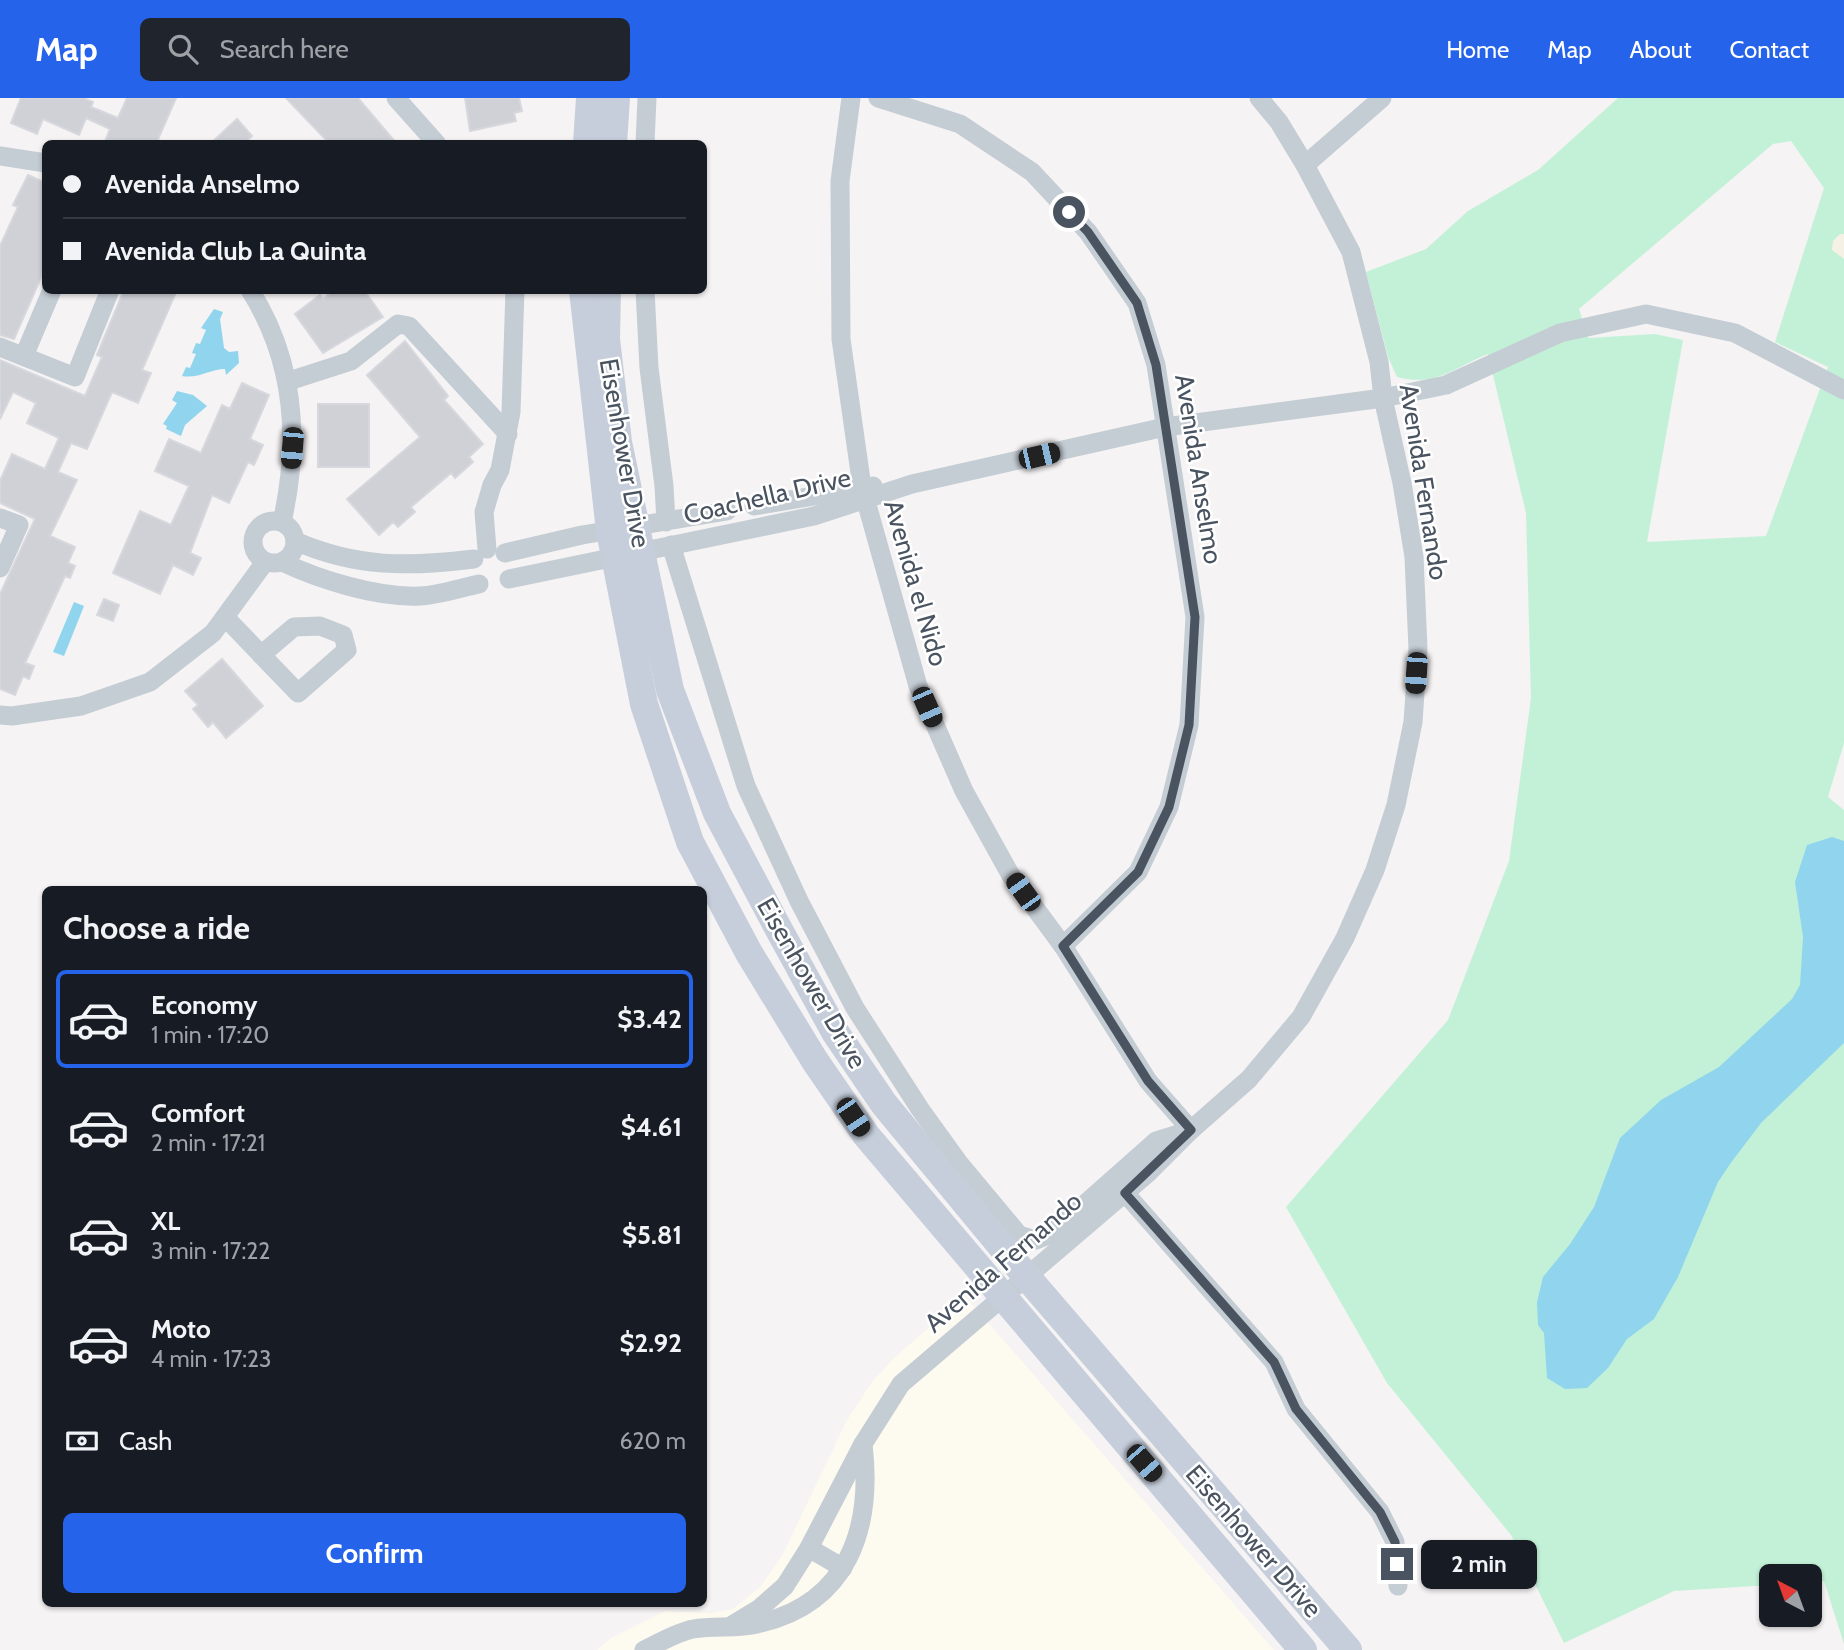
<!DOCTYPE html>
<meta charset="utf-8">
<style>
body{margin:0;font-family:Cabin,sans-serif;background:#20242c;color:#f1f3f6;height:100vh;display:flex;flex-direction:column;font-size:26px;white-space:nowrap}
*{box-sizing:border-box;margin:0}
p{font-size:23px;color:#9ea1a6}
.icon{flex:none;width:38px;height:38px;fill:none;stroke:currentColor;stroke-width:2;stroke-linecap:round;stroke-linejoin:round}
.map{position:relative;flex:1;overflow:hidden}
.drawer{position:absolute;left:42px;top:788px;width:665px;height:721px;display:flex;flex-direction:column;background:#171b24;border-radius:10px;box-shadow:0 2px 5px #0004}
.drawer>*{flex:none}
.top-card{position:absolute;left:42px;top:42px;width:665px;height:154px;border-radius:10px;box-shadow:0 2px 5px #0004;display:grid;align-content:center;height:154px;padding:0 21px;background:#171b24}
.needle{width:46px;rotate:319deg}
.fabs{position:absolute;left:1759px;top:1466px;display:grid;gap:14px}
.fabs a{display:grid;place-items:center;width:63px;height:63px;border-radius:10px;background:#171b24;box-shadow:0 2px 5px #0004;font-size:35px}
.end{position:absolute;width:32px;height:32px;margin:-16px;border:9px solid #4a5461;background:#fff;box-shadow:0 0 0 4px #fff}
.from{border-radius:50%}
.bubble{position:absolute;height:49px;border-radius:10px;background:#171b24;box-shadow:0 2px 5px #0004;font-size:23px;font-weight:800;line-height:49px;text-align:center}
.car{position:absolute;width:21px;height:42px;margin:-21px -10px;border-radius:9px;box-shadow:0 0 5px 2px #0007;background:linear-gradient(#222 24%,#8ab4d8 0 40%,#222 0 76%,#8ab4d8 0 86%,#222 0)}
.top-card b{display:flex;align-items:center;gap:24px;height:66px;font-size:26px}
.top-card b+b{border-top:2px solid #363941}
.top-card i{width:18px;height:18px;background:#f1f3f6}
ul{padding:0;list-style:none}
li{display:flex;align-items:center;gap:21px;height:98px;margin:0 14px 10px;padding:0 7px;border:4px solid transparent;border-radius:10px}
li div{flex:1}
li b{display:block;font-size:26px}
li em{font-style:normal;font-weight:800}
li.current{border-color:#2563eb}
li>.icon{width:63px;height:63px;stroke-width:1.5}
h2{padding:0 21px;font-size:32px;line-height:84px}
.pay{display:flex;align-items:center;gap:18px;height:77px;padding:0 21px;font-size:26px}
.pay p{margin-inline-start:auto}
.action{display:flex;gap:14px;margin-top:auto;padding:14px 21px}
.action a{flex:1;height:80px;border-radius:10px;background:#2563eb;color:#fff;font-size:28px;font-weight:800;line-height:80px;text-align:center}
header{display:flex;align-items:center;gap:42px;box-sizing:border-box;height:98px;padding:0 35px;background:#2563eb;color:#fff}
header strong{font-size:33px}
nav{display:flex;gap:38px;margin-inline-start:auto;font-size:24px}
.search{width:490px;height:63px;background:#20242c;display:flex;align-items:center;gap:18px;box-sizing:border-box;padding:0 24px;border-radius:10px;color:#9ea1a6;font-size:26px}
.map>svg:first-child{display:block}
</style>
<header>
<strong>Map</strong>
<div class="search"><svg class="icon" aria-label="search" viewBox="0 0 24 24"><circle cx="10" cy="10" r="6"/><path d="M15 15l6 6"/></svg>Search here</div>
<nav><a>Home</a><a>Map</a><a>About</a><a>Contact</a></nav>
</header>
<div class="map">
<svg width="1844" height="1552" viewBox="0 0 1844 1552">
<rect width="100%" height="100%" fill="#f5f3f3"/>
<polygon fill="#fdfaef" points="965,1198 1274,1552 597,1552 611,1540 665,1513 711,1515 733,1511 761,1488 782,1458 847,1322 872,1284 893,1261"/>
<path fill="#c3f1d7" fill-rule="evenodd" d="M1618,0H1844V645L1828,699L1844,712V1546L1824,1483L1810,1484V1479H1771V1487L1674,1493L1564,1545L1511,1437L1387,1285L1286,1109L1448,922L1509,763L1531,600L1526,415L1488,256C1453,270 1437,289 1397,279L1388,259L1366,174L1426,151L1468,113L1538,72ZM1791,43L1824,90L1775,244L1828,269L1766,438L1647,444L1683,242L1655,236L1588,240L1579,211L1773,46Z"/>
<polygon fill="#f5f1e5" points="1840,136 1844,136 1844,161 1832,152 1833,143"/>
<g fill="#90d4ee">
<path d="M214,211L223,214L220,221L224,250L229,254L238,253L239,265L226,277L225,271C210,271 198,281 182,278L186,269L190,270L196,256L192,255L196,245L200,246L206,232L201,230Z"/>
<polygon points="177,293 193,297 207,308 185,327 181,338 166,331 167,328 163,326 177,305 172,302"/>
<polygon points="74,504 84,508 64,558 53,554"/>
<polygon points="1832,739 1844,743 1844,945 1761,1025 1730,1066 1718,1084 1678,1179 1654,1221 1627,1241 1608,1270 1587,1290 1565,1291 1547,1280 1544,1235 1538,1227 1537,1204 1543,1179 1570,1146 1594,1109 1620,1040 1661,1002 1719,969 1792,901 1800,887 1803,839 1795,784 1807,747"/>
</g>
<g fill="#cfd1d7" stroke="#d7d8de" stroke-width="2">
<polygon points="21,0 83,0 93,4 91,9 118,20 127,0 176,0 156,46 104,46 110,31 86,20 79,37 43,21 37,36 11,25"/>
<polygon points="286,0 358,0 397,46 330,46"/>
<polygon points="465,0 519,0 522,13 514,15 516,23 470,33"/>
<polygon points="237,21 252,38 244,46 210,46"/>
<polygon points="28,77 46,85 46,168 14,241 0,237 0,148 18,109 13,107"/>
<polygon points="124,192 177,192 142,272 151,275 138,305 112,294 87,351 71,345 58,374 77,382 50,438 75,449 68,465 75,468 70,480 65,478 25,565 34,568 29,581 23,578 15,597 0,591 0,496 35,421 0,405 0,383 12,356 45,371 59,340 27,325 36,305 13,294 0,321 0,262 85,298 102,259 97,257"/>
<polygon points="334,192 364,192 383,219 323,255 295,216 320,197 323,201"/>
<polygon points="405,243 448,298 444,302 483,346 469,359 473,364 455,380 451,375 411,409 415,414 398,429 393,424 379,437 347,401 420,339 367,277"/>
<polygon points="242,285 269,297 250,341 263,347 254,367 248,364 229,405 212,397 190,455 201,460 193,477 173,467 160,496 113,475 140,413 171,427 189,388 155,373 169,341 201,355 222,307 230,311"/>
<rect x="318" y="306" width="51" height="63"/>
<polygon points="104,501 119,507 113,523 97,517"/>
<polygon points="222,561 263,608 226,640 213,624 208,629 193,611 198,607 185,593"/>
</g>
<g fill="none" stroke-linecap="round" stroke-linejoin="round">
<g stroke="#c4ccd4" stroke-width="19">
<polyline points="396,0 437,46"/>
<polyline points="878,0 960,26 1032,74 1088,134 1137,205 1156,267 1195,519 1189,627 1169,709 1138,774 1063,848"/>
<polyline points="645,46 647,0"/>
<polyline points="0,58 46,65"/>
<polyline points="1305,67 1382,0"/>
<path d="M250,192C295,263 300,344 282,424"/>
<polyline points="645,192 649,270 664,388 666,424"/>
<polyline points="0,249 75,279 110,192"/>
<polyline points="24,258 52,192"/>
<polyline points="289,283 351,263 398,226 409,228 508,336"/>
<polyline points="754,408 873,388"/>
<polyline points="0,420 19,427 0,470"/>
<circle cx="274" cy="444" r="21"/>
<path d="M295,443C357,470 409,469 474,461"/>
<polyline points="671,447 746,688 799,803 855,910 920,1011 959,1065 1019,1137 1036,1142 1051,1136 1156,1043 1191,1032 1249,981 1301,919 1345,840 1375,772 1396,707 1413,624 1418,551 1414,459 1402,385 1383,300 1379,264 1351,154 1305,67 1279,24 1259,0"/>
<polyline points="487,451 484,414 492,387 500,372 511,314 515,192"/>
<polyline points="505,455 582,437 727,413"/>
<path d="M282,464C320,482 378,500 420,498C439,497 460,490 479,486"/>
<polyline points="509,481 814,418 912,386 1165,329 1383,300 1446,287 1560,235 1646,216 1735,235 1844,292"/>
<polyline points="225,519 298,595 347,552 343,537 320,528 294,529 261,557"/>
<polyline points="0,617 12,618 81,608 150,584 213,535 265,464"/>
<polyline points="1125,1095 1274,1264 1296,1311 1380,1414 1395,1444 1398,1488"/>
<polyline points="809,1450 843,1470"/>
<polyline points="732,1527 760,1510 785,1488 809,1450 863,1346 901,1286 1148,1075 1191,1032 1148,983 1063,848 1010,776 964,693 918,588 862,389 841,241 840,83 851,0"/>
<path d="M644,1552C659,1545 677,1534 693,1531C714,1527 737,1531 757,1526C848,1506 873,1431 863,1346"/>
</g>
<g stroke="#c6cedb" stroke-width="28">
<polyline points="587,46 590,0"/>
<polyline points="613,46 616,0"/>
<polyline points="583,192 610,433 644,606 690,744 749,855 815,963 866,1037 1303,1552"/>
<polyline points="607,192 606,241 618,344 670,592 717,715 777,828 835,934 884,1006 1026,1178 1348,1552"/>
</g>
</g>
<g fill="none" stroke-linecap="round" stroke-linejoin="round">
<polyline stroke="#4a5461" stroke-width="9" points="1069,114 1088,134 1137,205 1156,267 1195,519 1189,627 1169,709 1138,774 1063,848 1148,983 1191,1032 1125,1095 1274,1264 1296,1311 1380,1414 1395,1444 1397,1466"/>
</g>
<g text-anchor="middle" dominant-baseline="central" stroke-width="5" stroke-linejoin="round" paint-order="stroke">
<g font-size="26" fill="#4a5461" stroke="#fff">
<text transform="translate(625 355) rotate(80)">Eisenhower Drive</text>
<text transform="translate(1199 371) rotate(81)">Avenida Anselmo</text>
<text transform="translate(1424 384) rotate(81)">Avenida Fernando</text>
<text transform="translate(767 398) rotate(-13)">Coachella Drive</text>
<text transform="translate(916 485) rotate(74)">Avenida el Nido</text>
<text transform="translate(812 885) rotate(60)">Eisenhower Drive</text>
<text transform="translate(1003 1164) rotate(-41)">Avenida Fernando</text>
<text transform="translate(1254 1443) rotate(49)">Eisenhower Drive</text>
</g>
</g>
</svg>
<div class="fabs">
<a><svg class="needle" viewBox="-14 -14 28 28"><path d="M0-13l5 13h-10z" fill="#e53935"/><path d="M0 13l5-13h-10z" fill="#9ea1a6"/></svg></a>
</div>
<i class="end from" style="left:1069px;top:114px"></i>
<i class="end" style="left:1397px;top:1466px"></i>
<div class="bubble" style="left:1421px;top:1442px;width:116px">2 min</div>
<i class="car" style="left:292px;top:350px;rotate:185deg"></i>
<i class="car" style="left:1039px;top:358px;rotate:77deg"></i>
<i class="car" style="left:1416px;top:575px;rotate:184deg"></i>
<i class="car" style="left:927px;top:609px;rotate:156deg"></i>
<i class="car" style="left:1023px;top:794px;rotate:324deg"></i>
<i class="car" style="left:853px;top:1019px;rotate:146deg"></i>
<i class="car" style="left:1144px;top:1365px;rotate:139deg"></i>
<div class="top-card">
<b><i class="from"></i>Avenida Anselmo</b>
<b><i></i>Avenida Club La Quinta</b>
</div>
<section class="drawer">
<h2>Choose a ride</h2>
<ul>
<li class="current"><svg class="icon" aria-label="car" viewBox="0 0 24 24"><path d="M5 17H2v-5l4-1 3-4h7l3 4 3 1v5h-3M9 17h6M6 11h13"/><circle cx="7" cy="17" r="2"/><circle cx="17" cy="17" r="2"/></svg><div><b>Economy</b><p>1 min · 17:20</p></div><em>$3.42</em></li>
<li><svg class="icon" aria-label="car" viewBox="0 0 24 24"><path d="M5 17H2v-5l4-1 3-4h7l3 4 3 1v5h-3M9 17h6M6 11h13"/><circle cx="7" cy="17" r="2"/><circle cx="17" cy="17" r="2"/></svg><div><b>Comfort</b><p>2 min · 17:21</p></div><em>$4.61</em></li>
<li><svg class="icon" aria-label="car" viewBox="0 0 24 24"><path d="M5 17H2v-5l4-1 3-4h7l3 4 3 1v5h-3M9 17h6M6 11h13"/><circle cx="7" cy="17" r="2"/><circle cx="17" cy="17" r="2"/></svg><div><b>XL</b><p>3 min · 17:22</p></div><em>$5.81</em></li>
<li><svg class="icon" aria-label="car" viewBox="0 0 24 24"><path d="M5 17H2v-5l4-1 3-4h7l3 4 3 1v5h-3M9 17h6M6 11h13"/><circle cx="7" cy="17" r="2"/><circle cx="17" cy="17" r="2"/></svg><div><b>Moto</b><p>4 min · 17:23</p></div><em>$2.92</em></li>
</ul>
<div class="pay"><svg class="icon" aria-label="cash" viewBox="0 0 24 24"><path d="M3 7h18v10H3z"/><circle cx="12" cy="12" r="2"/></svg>Cash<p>620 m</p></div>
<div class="action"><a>Confirm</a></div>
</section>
</div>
